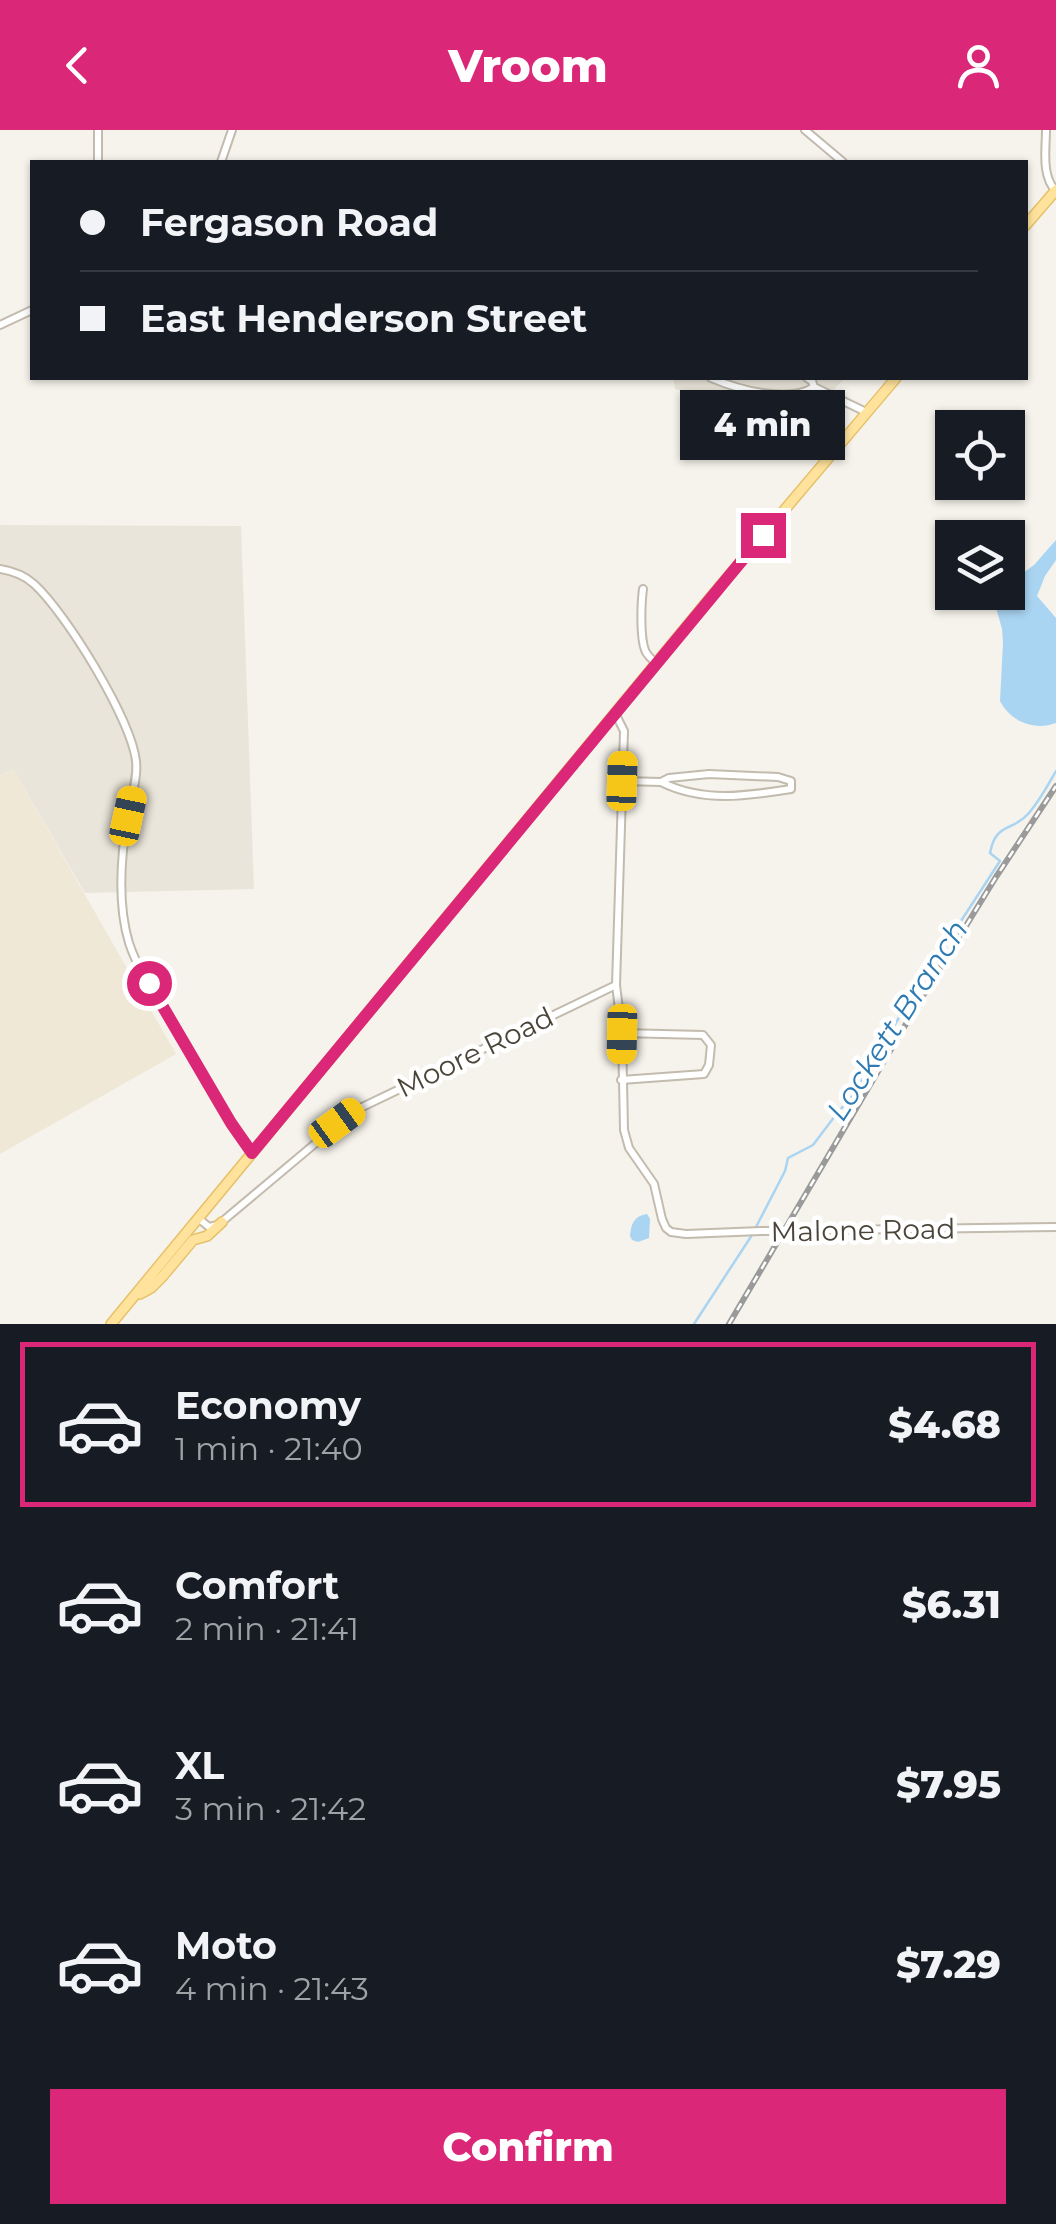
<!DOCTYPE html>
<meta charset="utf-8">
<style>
body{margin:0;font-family:Montserrat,sans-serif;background:#242831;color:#f1f3f6;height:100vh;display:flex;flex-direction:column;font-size:38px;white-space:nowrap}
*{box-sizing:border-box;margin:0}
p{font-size:32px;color:#9ea1a6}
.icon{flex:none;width:55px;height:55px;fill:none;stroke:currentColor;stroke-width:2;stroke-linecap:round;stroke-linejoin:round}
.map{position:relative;height:1194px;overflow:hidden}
.details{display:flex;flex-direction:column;background:#171b24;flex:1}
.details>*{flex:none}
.banner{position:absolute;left:30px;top:30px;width:998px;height:220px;border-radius:0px;box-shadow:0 2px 8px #0004;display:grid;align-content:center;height:220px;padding:0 50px;background:#171b24}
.controls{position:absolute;left:935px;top:280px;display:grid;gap:20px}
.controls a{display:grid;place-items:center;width:90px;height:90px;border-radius:0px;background:#171b24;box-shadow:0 2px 8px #0004;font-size:50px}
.end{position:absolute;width:45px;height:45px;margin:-22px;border:12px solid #db2777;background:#fff;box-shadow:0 0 0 5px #fff}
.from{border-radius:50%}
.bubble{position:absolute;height:70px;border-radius:0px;background:#171b24;box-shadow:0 2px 8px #0004;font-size:32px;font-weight:800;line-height:70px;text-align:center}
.car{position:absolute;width:30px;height:60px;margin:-30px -15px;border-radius:12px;box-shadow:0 0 8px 2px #0007;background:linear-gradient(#f5c518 24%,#345 0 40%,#f5c518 0 76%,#345 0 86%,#f5c518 0)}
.banner b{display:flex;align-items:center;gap:35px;height:95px;font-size:38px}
.banner b+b{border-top:2px solid #363941}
.banner i{width:25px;height:25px;background:#f1f3f6}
ul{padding:18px 0 0;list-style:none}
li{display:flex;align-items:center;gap:30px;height:165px;margin:0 20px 15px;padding:0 30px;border:5px solid transparent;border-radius:0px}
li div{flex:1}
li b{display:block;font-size:38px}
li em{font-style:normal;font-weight:800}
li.current{border-color:#db2777}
li>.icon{width:90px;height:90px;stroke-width:1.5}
.button{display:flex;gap:20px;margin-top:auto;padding:20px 50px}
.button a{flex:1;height:115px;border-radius:0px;background:#db2777;color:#fff;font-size:40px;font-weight:800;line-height:115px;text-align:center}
header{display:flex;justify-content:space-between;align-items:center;height:130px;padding:0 50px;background:#db2777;color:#fff;font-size:45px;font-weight:800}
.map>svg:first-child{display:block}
</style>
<header><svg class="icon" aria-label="back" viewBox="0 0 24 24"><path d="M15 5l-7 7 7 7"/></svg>Vroom<svg class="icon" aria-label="person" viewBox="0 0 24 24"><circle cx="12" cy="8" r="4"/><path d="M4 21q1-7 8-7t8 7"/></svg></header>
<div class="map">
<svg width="1056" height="1194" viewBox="0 0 1056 1194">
<rect width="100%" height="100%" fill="#f6f3ec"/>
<g fill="#eae5da">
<polygon points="673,248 845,248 835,258 825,303 675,259"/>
<polygon points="0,395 241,396 254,759 85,763 13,639 0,646"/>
</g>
<polygon fill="#efe8d6" points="13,639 176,924 0,1024 0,646"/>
<g fill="#a9d4f2">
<path d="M1056,410V430L1045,446L1037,466L1056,488V593C1034,601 1011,592 1000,571L1003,513L1002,499L995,474L1001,463L1008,462V454L1034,435Z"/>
<path d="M647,1084L650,1089L649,1108L638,1112L632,1110L630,1106C631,1094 634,1086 647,1084Z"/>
</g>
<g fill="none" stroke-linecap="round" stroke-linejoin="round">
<g stroke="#a9d4f2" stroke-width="2.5">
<path d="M756,1097L785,1041L788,1028L813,1015L838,982L854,964L907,874L1000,731L990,723C996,692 1012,702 1028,684C1039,672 1048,655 1056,641"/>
<polyline points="694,1194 752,1105"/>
</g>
<defs>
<g id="street">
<polyline points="98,0 98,32"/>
<polyline points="805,0 843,32"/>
<path d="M1046,0C1046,19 1041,46 1056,61"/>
<polyline points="221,32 232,0"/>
<polyline points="0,195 32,180"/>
<path d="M711,248C737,259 788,274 814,257"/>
<polyline points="807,248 812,251 814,257 866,282"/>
<path d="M0,439C13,441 24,445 34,454C66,483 131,589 136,631C138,649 131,666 128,684C121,724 117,773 129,813C140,846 163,876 180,906C203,945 224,988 252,1023"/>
<path d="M643,459C641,474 640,507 645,520C647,526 652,529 656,533"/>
<polyline points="615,583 624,601 616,855 622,903 624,1000 629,1018 654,1054 662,1089 666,1098 671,1102 686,1104 761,1101 1056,1097"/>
<path d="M709,644L778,647L791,651V659C747,666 703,673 661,652L669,648Z"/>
<polyline points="622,651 661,652"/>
<polyline points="621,950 704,944 709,935 711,915 703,905 622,903"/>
<polyline points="198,1088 209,1097 218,1095 354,981 616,855"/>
</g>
<g id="primary">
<polyline points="1025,96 1056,60"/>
<polyline points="140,1164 151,1158 162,1147 193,1110 207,1106 222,1092"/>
<polyline points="111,1194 710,468 896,248"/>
</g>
</defs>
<use href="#street" stroke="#c2bbae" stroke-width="10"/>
<use href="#primary" stroke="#e6c16a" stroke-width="12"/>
<use href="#street" stroke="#fff" stroke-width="6"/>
<use href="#primary" stroke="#ffe39c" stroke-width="9"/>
<defs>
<polyline id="rail" points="729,1194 913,882 996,747 1056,656"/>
</defs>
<use href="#rail" stroke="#9a9a9a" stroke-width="6"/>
<use href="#rail" stroke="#fff" stroke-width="2.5" stroke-dasharray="8" stroke-linecap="butt"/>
</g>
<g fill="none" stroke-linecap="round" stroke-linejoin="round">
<polyline stroke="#db2777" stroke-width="12" points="149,853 231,993 252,1023 763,405"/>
</g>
<g text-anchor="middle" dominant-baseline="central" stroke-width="9" stroke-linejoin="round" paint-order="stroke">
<g font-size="28" fill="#4b4439" stroke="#fff">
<text transform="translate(475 922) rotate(-26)">Moore Road</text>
<text transform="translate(863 1100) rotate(-1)">Malone Road</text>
</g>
<g font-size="30" font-style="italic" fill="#2e7ab2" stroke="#fff">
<text transform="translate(897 890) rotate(-57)">Lockett Branch</text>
</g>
</g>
</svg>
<div class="controls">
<a><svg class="icon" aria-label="locate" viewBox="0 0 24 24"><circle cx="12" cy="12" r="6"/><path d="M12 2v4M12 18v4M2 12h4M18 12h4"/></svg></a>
<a><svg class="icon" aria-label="layers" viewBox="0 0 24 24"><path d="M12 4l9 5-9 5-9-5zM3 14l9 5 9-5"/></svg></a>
</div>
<i class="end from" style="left:149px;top:853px"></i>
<i class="end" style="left:763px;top:405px"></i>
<div class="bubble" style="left:680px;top:260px;width:165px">4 min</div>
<i class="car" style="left:622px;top:651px;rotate:2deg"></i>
<i class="car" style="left:128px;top:686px;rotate:12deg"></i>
<i class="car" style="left:622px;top:904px;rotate:181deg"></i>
<i class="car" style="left:337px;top:993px;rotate:54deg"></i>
<div class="banner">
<b><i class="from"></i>Fergason Road</b>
<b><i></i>East Henderson Street</b>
</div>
</div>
<section class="details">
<ul>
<li class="current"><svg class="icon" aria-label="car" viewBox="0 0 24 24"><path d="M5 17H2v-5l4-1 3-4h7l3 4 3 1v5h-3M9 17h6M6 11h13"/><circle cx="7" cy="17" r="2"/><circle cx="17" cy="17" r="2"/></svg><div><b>Economy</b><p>1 min · 21:40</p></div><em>$4.68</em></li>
<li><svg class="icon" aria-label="car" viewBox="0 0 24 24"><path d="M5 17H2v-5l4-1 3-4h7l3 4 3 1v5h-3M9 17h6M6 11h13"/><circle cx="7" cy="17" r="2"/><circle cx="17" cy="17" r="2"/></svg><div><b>Comfort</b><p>2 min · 21:41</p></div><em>$6.31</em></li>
<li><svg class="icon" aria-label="car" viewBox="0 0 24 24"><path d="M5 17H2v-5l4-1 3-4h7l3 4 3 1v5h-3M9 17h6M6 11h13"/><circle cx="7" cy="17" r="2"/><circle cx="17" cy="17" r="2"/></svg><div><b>XL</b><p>3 min · 21:42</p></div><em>$7.95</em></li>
<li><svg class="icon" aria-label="car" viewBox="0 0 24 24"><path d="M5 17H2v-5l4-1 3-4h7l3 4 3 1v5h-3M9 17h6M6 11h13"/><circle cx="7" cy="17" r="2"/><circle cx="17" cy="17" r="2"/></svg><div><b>Moto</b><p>4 min · 21:43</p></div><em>$7.29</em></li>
</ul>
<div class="button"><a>Confirm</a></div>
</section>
